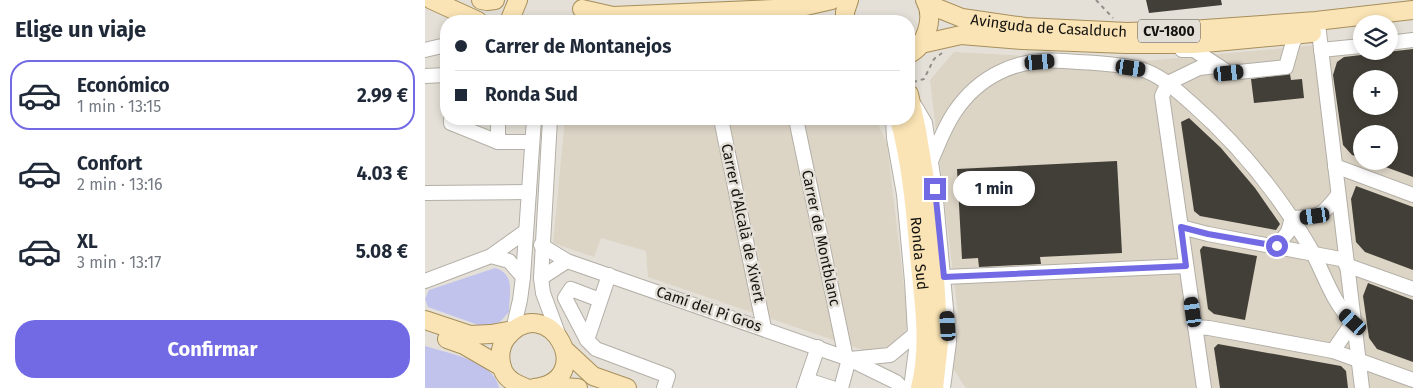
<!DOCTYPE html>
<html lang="es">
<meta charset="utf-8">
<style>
body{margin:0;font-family:"Fira Sans",sans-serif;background:#f6f6f7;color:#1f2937;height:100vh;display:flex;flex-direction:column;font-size:19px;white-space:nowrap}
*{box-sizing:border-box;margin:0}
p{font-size:16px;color:#747a83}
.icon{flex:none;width:28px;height:28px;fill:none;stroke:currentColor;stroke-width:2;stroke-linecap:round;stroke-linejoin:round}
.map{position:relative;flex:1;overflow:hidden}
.side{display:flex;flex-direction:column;background:#fff;width:425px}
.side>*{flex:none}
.banner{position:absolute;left:15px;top:15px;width:475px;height:110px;border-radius:20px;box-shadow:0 2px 8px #0003;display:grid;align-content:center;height:110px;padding:0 15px;background:#fff}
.fabs{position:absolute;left:928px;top:15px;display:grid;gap:10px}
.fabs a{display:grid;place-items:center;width:45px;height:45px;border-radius:50%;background:#fff;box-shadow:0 2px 8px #0003;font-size:25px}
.end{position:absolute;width:22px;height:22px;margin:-11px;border:6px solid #726ae5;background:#fff;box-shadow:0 0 0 2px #fff}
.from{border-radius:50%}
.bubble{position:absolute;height:35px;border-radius:18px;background:#fff;box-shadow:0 2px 8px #0003;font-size:16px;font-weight:700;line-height:35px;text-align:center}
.car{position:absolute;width:15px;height:30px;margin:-15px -8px;border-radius:6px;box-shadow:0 0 4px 1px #0007;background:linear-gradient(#222 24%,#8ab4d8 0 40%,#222 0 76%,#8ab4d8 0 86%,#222 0)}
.banner b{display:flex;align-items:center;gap:18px;height:48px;font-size:19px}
.banner b+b{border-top:1px solid #e0e1e3}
.banner i{width:12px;height:12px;background:#1f2937}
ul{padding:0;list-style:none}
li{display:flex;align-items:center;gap:15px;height:70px;margin:0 10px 8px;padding:0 5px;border:2px solid transparent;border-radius:20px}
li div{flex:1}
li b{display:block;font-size:19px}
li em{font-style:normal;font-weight:700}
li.on{border-color:#726ae5}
li>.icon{width:45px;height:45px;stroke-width:1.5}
h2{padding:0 15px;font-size:22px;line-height:60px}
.cta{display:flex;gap:10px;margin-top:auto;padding:10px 15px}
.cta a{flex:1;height:58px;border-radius:20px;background:#726ae5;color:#fff;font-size:20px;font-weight:700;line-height:58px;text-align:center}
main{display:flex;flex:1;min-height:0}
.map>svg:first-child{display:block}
</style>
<main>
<section class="side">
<h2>Elige un viaje</h2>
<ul>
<li class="on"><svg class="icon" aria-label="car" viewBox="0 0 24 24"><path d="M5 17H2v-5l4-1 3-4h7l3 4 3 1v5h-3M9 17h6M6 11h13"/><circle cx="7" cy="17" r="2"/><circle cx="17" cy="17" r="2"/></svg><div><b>Económico</b><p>1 min · 13:15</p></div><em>2.99 €</em></li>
<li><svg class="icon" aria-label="car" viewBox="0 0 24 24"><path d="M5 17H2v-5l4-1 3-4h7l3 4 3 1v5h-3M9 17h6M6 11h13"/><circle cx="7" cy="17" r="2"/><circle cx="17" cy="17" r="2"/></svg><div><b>Confort</b><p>2 min · 13:16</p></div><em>4.03 €</em></li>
<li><svg class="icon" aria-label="car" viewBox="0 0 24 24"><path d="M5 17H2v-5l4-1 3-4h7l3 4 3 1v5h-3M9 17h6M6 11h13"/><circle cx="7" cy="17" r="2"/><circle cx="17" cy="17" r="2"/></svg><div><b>XL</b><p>3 min · 13:17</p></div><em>5.08 €</em></li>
</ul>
<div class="cta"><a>Confirmar</a></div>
</section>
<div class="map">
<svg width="988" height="388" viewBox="0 0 988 388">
<rect width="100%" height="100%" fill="#e4e0d7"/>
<g fill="#dcd4c5" fill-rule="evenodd">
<path d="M988,36V388H541L527,367L534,323L505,80L529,52L708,62L936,41V51H964V38ZM936,79H964V106H936ZM936,134H964V161H936Z"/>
<polygon points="140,119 451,119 462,144 483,320 482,328 475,339 467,346 459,349 449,352 438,350 223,277 221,251 176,238 169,257 128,243"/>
</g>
<g fill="#c1c3ed">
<path d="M70,268C91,274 84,293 84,312L75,322L59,327L3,307L0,299L4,290Z"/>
<path d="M0,346C22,353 70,361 74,388H0Z"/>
</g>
<g fill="#423f38" fill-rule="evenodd">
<polygon points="721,0 796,0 797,5 724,13"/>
<path d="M988,49V177L947,162L964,161V134H936V158L927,155L918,145L908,75L912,62L919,57ZM936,79H964V106H936Z"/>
<polygon points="865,74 866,80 877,79 879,98 829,103 826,79"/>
<polygon points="764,118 796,148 830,188 855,224 851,230 775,216 769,211 756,122"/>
<polygon points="692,161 697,253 615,257 616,264 554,267 553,258 537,259 532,169"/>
<polygon points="931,186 988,207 988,270 940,252 931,242 926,199"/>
<polygon points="778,246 832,256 820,320 789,314 783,309 775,250"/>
<polygon points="943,283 988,300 988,362 952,349 944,338 938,296"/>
<polygon points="793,344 916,366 921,371 923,388 795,388 789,348"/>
</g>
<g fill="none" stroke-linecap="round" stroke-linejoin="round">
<defs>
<g id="minor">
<polyline points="894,32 937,388"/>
<polyline points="964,43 988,40"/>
<polyline points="0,50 21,45"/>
<polyline points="757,50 769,50 804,73 861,67 868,42 874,34"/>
<polyline points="896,50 936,46"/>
<polyline points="0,76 21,75"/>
<polyline points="743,83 737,96 779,388"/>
<polyline points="743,83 774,68 792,66"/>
<polyline points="490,106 500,123 510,189 524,342 518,388"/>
<polyline points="26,119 26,123 73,142 107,142"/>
<polyline points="73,119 73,142"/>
<polyline points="125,119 116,278 118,293 134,336"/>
<polyline points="296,119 339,328"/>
<polyline points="371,119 421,358"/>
<polyline points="468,119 469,138 479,194 487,281 491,350 486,388"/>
<path d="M506,161C513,145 519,128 529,113C554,75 594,57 639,61C664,63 691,63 715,69C734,74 750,89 765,102C813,144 850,189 883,244C898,269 906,302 928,322"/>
<polyline points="910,166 988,195"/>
<polyline points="0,193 104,192"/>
<polyline points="756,227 783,234 921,260"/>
<polyline points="116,245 142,261 424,359 471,382 477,388"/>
<path d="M852,246L863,232L867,218C895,217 897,216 913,195"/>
<polyline points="66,256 84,261 98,277"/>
<polyline points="921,265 988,289"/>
<polyline points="184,275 162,340 171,349 243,376 239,388"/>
<polyline points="519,277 761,266"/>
<polyline points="116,278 142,261"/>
<polyline points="0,281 66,256 101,231"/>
<polyline points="770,327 784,328 908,351 988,380"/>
<polyline points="88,330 95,300 98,277 109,119"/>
<polyline points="162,340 140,298 146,289 175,300"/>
<polyline points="908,351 928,322"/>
<polyline points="425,359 465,355 489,335"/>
<polyline points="382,380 407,388"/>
<polyline points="379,388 393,347"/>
<polyline points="416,388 424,359"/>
</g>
<g id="major">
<polyline points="7,0 53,21"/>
<polyline points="56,0 62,1 70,0"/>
<path id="s1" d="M502,4L537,18L600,27L702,32L766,30L891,21L988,10"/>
<polyline points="157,9 188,16 372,8 407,0"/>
<polyline points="87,21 86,17 93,0"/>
<polyline points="420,21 420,12 424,0"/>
<polyline points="496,44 536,35 597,40 701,44 769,44 887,33"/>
<path d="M484,54C501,46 510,17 500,0"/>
<polyline points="484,94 492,131 502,192 510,278 514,343 509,388"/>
<path id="s2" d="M474,119C486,163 490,209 494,255C498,299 506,344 495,388"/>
<polyline points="0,320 45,335 66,334 88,330"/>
<polyline points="22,339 39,345 77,367"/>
<polyline points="140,350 168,376 202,388"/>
<polyline points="122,386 153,388"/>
<path d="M101,388C97,386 91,384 87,381C73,372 72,349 82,337C123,289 175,380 109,388"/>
</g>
</defs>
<use href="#minor" stroke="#b3afa7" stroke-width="16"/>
<use href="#major" stroke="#a78f5b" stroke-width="20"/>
<g stroke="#928f89" stroke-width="2" stroke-dasharray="4 4" stroke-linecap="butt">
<polyline points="671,0 688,18"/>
<polyline points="488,82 499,79 509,59 517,53"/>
</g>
<use href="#minor" stroke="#fff" stroke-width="14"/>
<use href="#major" stroke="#fae4b5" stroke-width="18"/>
</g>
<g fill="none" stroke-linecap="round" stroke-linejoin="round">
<polyline stroke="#726ae5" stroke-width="6" points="510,189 519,277 761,266 756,227 783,234 852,246"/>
</g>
<g text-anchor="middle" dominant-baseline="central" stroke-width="5" stroke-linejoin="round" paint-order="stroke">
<rect fill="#e4e0d7" stroke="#52504c" stroke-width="1" x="713" y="19.5" width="62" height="23" rx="4"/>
<g font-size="14" font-weight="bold" fill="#141310">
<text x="744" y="31">CV-1800</text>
</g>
<g font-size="15" fill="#141310" stroke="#e4e0d7">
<text stroke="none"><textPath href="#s1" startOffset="125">Avinguda de Casalduch</textPath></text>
<text transform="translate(318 223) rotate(78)">Carrer d'Alcalà de Xivert</text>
<text transform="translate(396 238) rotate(78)">Carrer de Montblanc</text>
<text stroke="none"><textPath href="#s2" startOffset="136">Ronda Sud</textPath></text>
<text transform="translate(284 309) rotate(19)">Camí del Pi Gros</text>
</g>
</g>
</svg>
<div class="fabs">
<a><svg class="icon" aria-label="layers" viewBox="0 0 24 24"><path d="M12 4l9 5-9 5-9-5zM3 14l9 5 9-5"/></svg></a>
<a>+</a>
<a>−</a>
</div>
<i class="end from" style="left:852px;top:246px"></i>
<i class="end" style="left:510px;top:189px"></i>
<div class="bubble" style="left:528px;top:171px;width:82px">1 min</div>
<i class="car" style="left:615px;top:62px;rotate:85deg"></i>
<i class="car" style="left:706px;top:68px;rotate:98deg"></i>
<i class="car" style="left:804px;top:73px;rotate:84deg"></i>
<i class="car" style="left:890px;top:216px;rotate:262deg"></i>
<i class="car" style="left:768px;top:312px;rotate:352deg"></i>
<i class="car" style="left:928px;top:322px;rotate:312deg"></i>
<i class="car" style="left:523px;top:326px;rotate:356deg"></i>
<div class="banner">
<b><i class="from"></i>Carrer de Montanejos</b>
<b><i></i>Ronda Sud</b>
</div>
</div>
</main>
